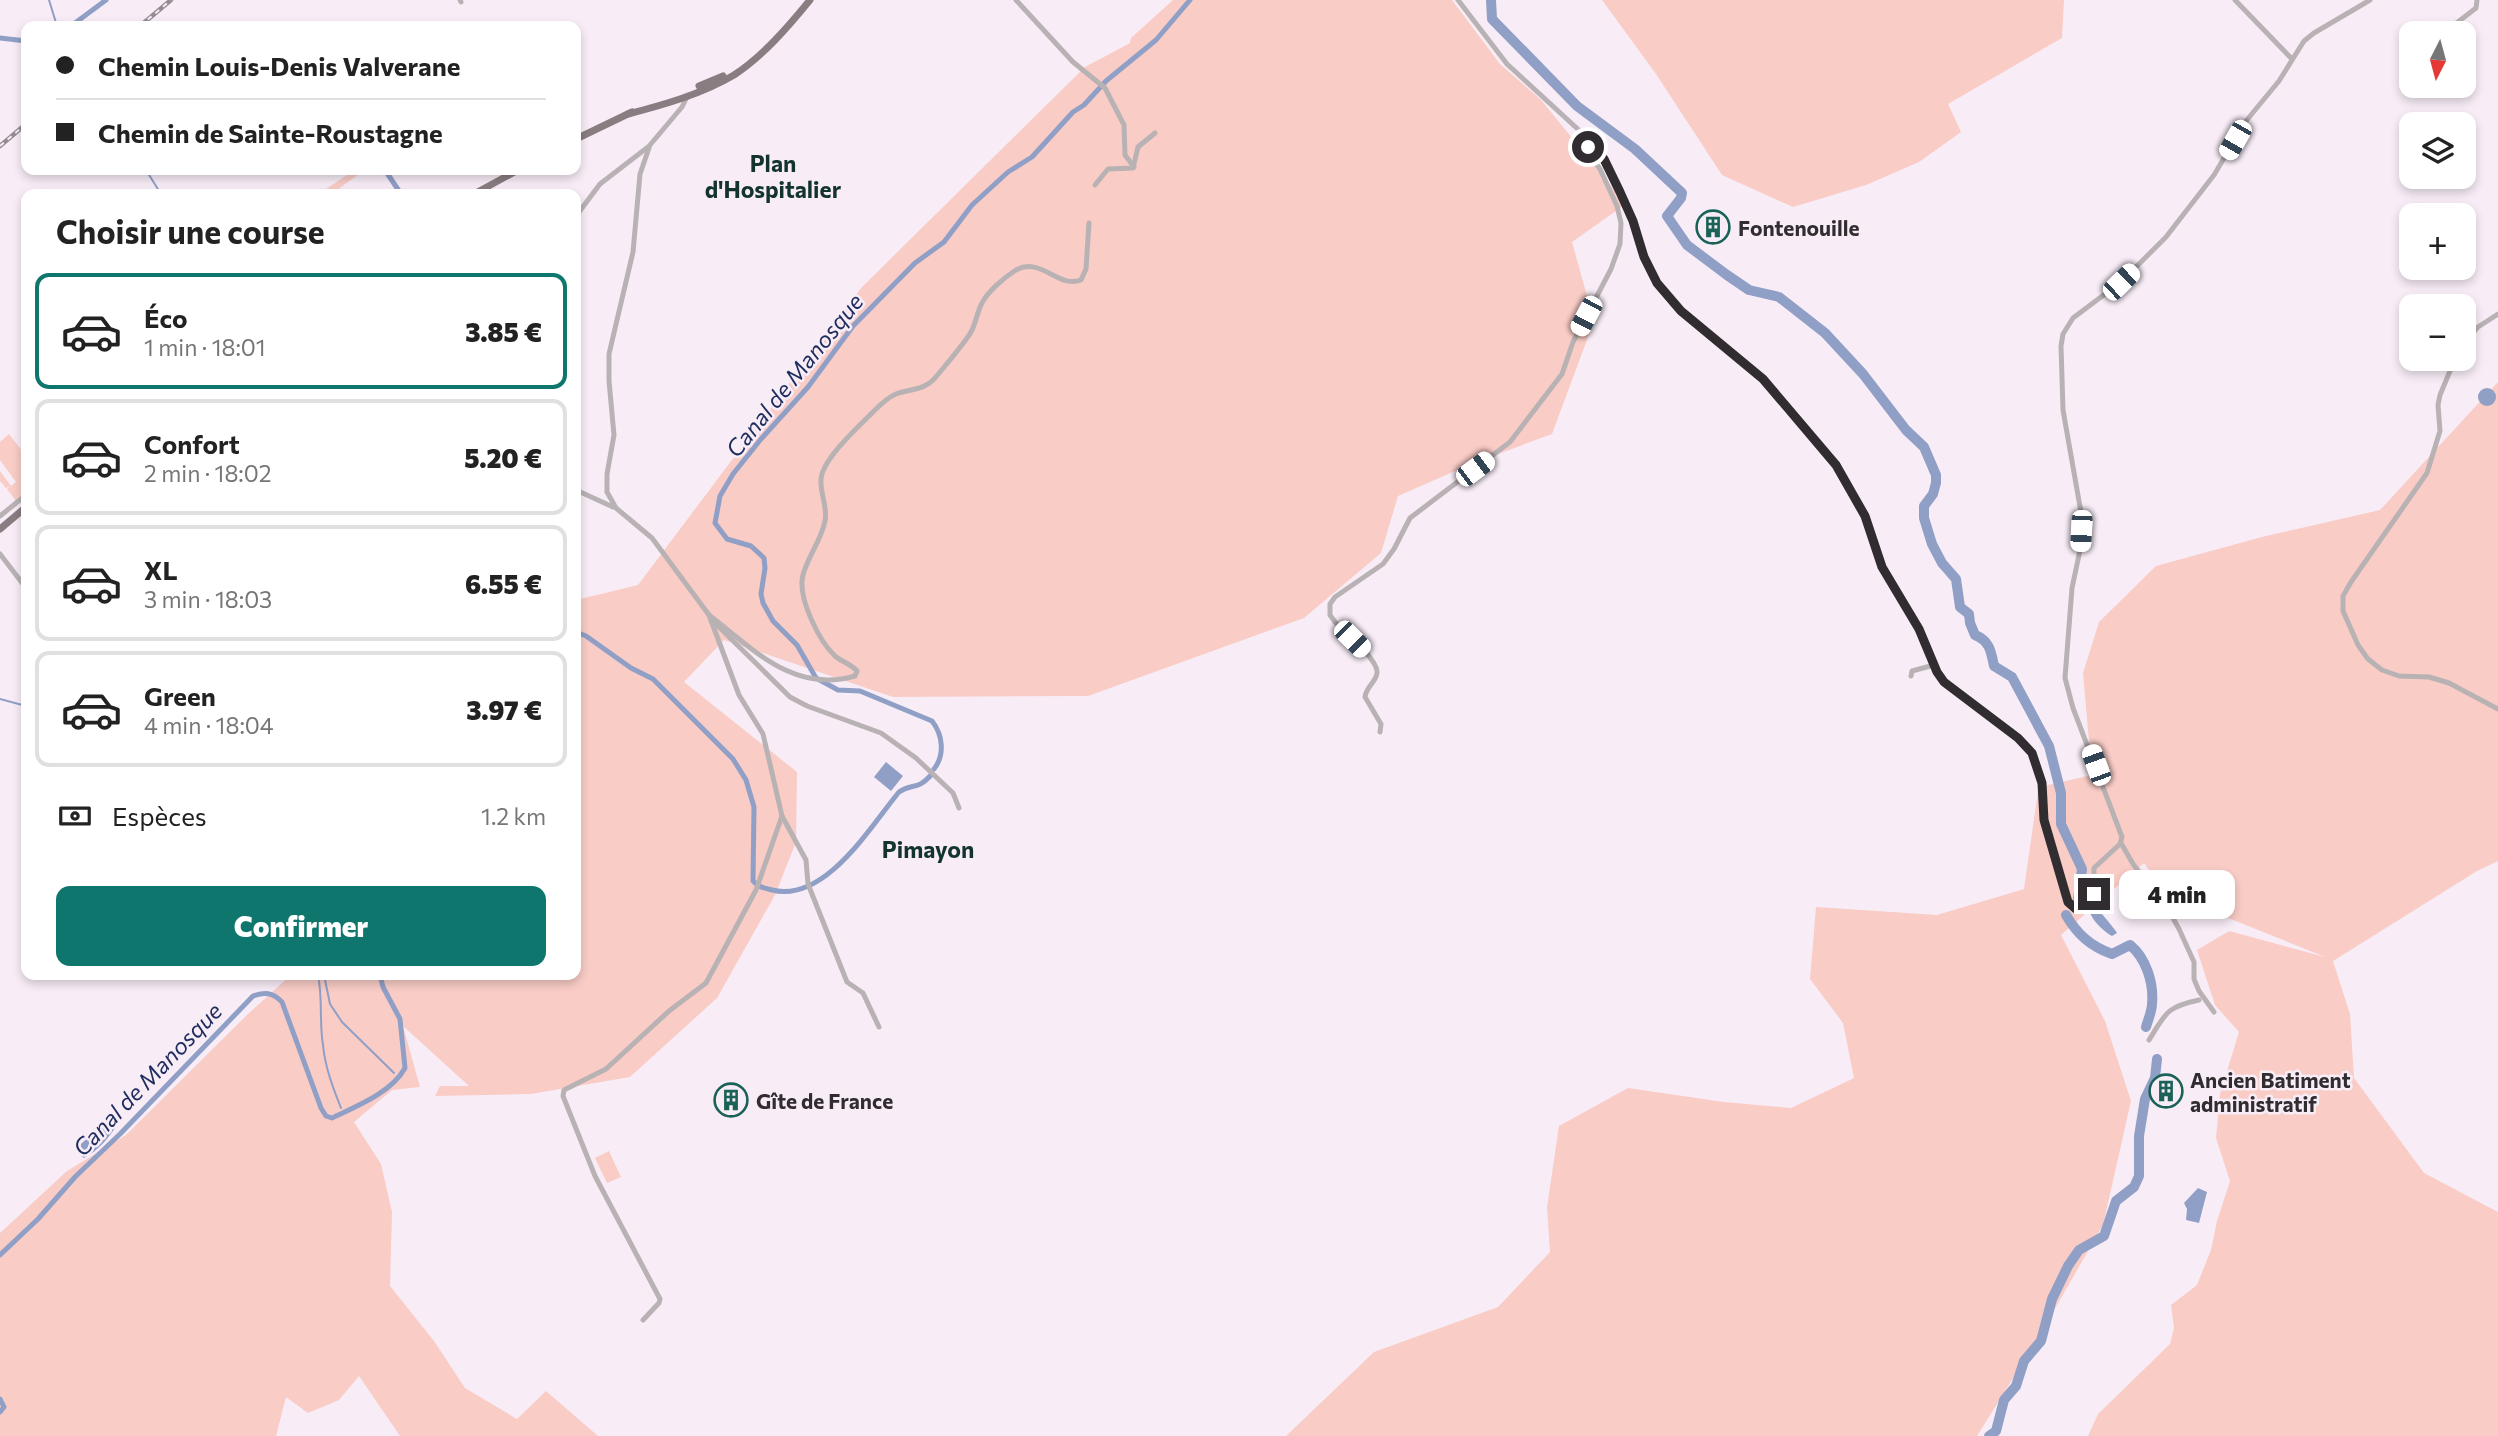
<!DOCTYPE html>
<html lang="fr">
<meta charset="utf-8">
<style>
body{margin:0;font-family:Commissioner,sans-serif;background:#f6f6f6;color:#222;height:100vh;display:flex;flex-direction:column;font-size:26px;white-space:nowrap}
*{box-sizing:border-box;margin:0}
p{font-size:23px;color:#767676}
.icon{flex:none;width:38px;height:38px;fill:none;stroke:currentColor;stroke-width:2;stroke-linecap:round;stroke-linejoin:round}
.map{position:relative;flex:1;overflow:hidden}
.panel{position:absolute;left:21px;top:189px;width:560px;height:791px;display:flex;flex-direction:column;background:#fff;border-radius:14px;box-shadow:0 4px 10px #0003}
.panel>*{flex:none}
.banner{position:absolute;left:21px;top:21px;width:560px;height:154px;border-radius:14px;box-shadow:0 4px 10px #0003;display:grid;align-content:center;height:154px;padding:0 35px;background:#fff}
.needle{width:46px;rotate:186deg}
.buttons{position:absolute;left:2399px;top:21px;display:grid;gap:14px}
.buttons a{display:grid;place-items:center;width:77px;height:77px;border-radius:14px;background:#fff;box-shadow:0 4px 10px #0003;font-size:35px}
.end{position:absolute;width:32px;height:32px;margin:-16px;border:9px solid #302c30;background:#fff;box-shadow:0 0 0 4px #fff}
.from{border-radius:50%}
.bubble{position:absolute;height:49px;border-radius:14px;background:#fff;box-shadow:0 4px 10px #0003;font-size:23px;font-weight:800;line-height:49px;text-align:center}
.car{position:absolute;width:21px;height:42px;margin:-21px -10px;border-radius:9px;box-shadow:0 0 5px 2px #0007;background:linear-gradient(#fff 24%,#345 0 40%,#fff 0 76%,#345 0 86%,#fff 0)}
.banner b{display:flex;align-items:center;gap:24px;height:66px;font-size:26px}
.banner b+b{border-top:2px solid #e0e0e0}
.banner i{width:18px;height:18px;background:#222}
ul{padding:0;list-style:none}
li{display:flex;align-items:center;gap:21px;height:116px;margin:0 14px 10px;padding:0 21px;border:4px solid #e0e0e0;border-radius:14px}
li div{flex:1}
li b{display:block;font-size:26px}
li em{font-style:normal;font-weight:800}
li.current{border-color:#0f766e}
li>.icon{width:63px;height:63px;stroke-width:1.5}
h2{padding:0 35px;font-size:32px;line-height:84px}
.pay{display:flex;align-items:center;gap:18px;height:77px;padding:0 35px;font-size:26px}
.pay p{margin-inline-start:auto}
.button{display:flex;gap:14px;margin-top:auto;padding:14px 35px}
.button a{flex:1;height:80px;border-radius:14px;background:#0f766e;color:#fff;font-size:28px;font-weight:800;line-height:80px;text-align:center}
.map>svg:first-child{display:block}
</style>
<div class="map">
<svg width="2498" height="1436" viewBox="0 0 2498 1436">
<rect width="100%" height="100%" fill="#f8edf7"/>
<g fill="#f9ccc6">
<polygon points="1173,0 1452,0 1500,64 1541,100 1626,204 1572,242 1594,321 1552,434 1471,464 1398,496 1381,553 1304,618 1088,696 893,697 724,640 684,682 797,772 796,842 775,895 717,998 630,1077 531,1094 435,1096 440,1086 469,1086 403,1026 420,1087 392,1090 354,1122 381,1164 392,1212 390,1286 434,1341 465,1388 517,1419 546,1391 598,1436 400,1436 359,1376 339,1400 308,1413 286,1397 276,1436 0,1436 0,1233 67,1171 126,1135 248,1014 291,975 576,975 576,600 638,585 861,288 1085,67 1130,43 1131,38"/>
<polygon points="1602,0 2064,0 2062,38 1948,104 1961,132 1919,162 1866,185 1793,207 1722,175 1656,74"/>
<polygon points="344,170 374,170 378,176 368,170 363,171 333,193 328,193 326,189 347,175"/>
<polygon points="2498,382 2498,861 2477,871 2333,961 2350,1014 2354,1078 2424,1173 2498,1212 2498,1436 2088,1436 2098,1414 2170,1344 2174,1328 2171,1305 2197,1285 2211,1250 2217,1221 2230,1181 2216,1138 2220,1094 2239,1032 2215,1005 2197,950 2229,931 2325,957 2166,893 2144,863 2061,935 2105,1021 2131,1101 2103,1225 2038,1338 1977,1436 1286,1436 1374,1352 1498,1307 1550,1252 1547,1207 1559,1126 1628,1088 1724,1102 1791,1108 1854,1078 1843,1023 1810,979 1816,907 1937,915 2024,889 2039,784 2044,786 2092,775 2083,673 2099,622 2156,566 2262,537 2380,510"/>
<polygon points="9,434 26,456 26,493 16,501 7,489 10,486 6,488 0,481 0,471 11,486 16,482 0,460 0,442"/>
<polygon points="609,1151 621,1177 607,1183 595,1158"/>
</g>
<g fill="#909fc6">
<circle cx="2487" cy="397" r="9"/>
<polygon points="886,762 903,776 891,791 874,777"/>
<path d="M2092,910H2098C2101,912 2116,931 2117,933L2112,936C2104,932 2093,921 2090,913Z"/>
<path d="M112,1115L118,1123C110,1137 99,1150 84,1158L81,1156L79,1150L81,1144Z"/>
<polygon points="2198,1188 2207,1192 2199,1223 2186,1220 2187,1209 2184,1203"/>
</g>
<g fill="none" stroke-linecap="round" stroke-linejoin="round">
<g stroke="#909fc6" stroke-width="2">
<polyline points="49,0 57,26"/>
<polyline points="146,170 161,194"/>
<polyline points="0,699 26,706"/>
<path d="M318,975C323,999 319,1021 323,1045C325,1067 333,1088 341,1108"/>
<polyline points="324,975 330,1004 342,1022 394,1073"/>
</g>
<g stroke="#909fc6" stroke-width="5">
<polyline points="71,26 106,0"/>
<polyline points="0,38 26,41"/>
<polyline points="385,170 401,194"/>
<path d="M576,632L586,636L631,668L653,679L733,759L746,780L754,807L753,881C758,887 764,888 772,890C825,903 870,827 899,792C913,782 916,792 932,774"/>
<path d="M934,769C945,755 943,735 932,721L860,691L838,690L816,678L797,645L773,621L763,603L761,594L765,568L764,558L751,546L727,539L715,523L720,496L733,474L761,439L808,387L853,326L915,263L944,242L972,205L1008,172L1032,157L1073,112L1084,105L1106,81L1156,40L1190,0"/>
<path d="M0,1255L38,1219L75,1177L120,1134L253,996C265,992 272,992 282,1002L321,1108L326,1116L332,1118C357,1106 391,1093 405,1068L400,1019L383,987L380,975"/>
<polyline points="0,1399 4,1407 0,1412"/>
</g>
<g stroke="#909fc6" stroke-width="10">
<path d="M1491,0L1492,19L1577,106L1635,149L1682,193L1681,198L1667,216L1687,245L1727,275L1749,290L1779,297L1825,333L1863,374L1906,430L1924,447L1936,475V483L1933,494L1924,506V518L1932,544L1942,563L1956,579L1960,607L1969,614L1970,623L1975,635C1990,641 1991,652 1994,666L2012,677L2049,746L2061,793V824L2082,869L2078,899"/>
<path d="M2066,915C2077,934 2090,946 2112,954L2130,945C2146,958 2154,983 2152,1004C2152,1011 2148,1020 2146,1027"/>
<polyline points="1989,1436 1996,1431 2004,1400 2016,1386 2024,1361 2041,1341 2052,1299 2068,1266 2079,1250 2104,1236 2116,1201 2134,1187 2139,1176 2139,1136 2145,1099 2155,1078 2157,1059"/>
</g>
<g stroke="#b9b2b4" stroke-width="5">
<polyline points="460,0 461,2"/>
<polyline points="1016,0 1073,62 1105,88 1124,125 1125,155 1134,167"/>
<path d="M1458,0L1507,64L1594,144L1633,221L1644,257L1657,283L1681,311L1763,379L1836,465L1865,516L1882,567L1919,630L1937,672L1944,682L2018,738L2032,753L2042,783L2044,820L2067,899L2076,909C2099,904 2093,886 2094,868L2120,844L2122,837L2073,708L2065,678L2072,588L2079,555L2082,518L2063,410L2061,346L2063,334L2073,318L2121,282L2166,237L2214,175L2246,121L2279,81L2304,41L2314,33L2370,0"/>
<polyline points="2235,0 2291,58"/>
<polyline points="2454,25 2476,8 2477,0"/>
<polyline points="1095,185 1108,169 1133,168 1138,147 1155,133"/>
<polyline points="576,216 600,184 648,147"/>
<polyline points="2464,344 2478,327 2498,314"/>
<polyline points="2455,359 2440,395 2438,405 2440,431 2427,473 2351,582 2343,596 2343,611 2358,645 2368,659 2382,670 2399,676 2429,677 2449,683 2498,709"/>
<polyline points="576,490 613,507"/>
<polyline points="0,516 26,495"/>
<polyline points="0,554 26,588"/>
<path d="M709,615C753,649 794,694 855,676L857,671C851,664 842,662 835,656C819,641 797,597 803,575C808,556 821,541 825,521C828,507 820,494 821,480C821,460 861,424 875,410C881,404 889,397 896,394C910,389 925,390 935,378C944,367 964,344 971,332C976,323 977,312 982,303C988,291 1005,277 1016,270C1040,256 1059,289 1081,280L1086,269L1089,223"/>
<polyline points="715,623 790,697 807,706 881,733 916,758 953,793 959,808"/>
<polyline points="1911,676 1912,671 1934,665"/>
<path d="M1380,732L1381,724L1365,697C1366,687 1376,682 1377,673C1379,660 1344,631 1335,622L1330,615V604L1335,597L1383,564L1394,549L1410,518L1510,442L1562,374L1573,342L1611,269L1620,244L1621,223L1617,206L1600,169L1590,155L1589,138"/>
<polyline points="782,816 806,860 808,884 847,982 863,993 879,1027"/>
<polyline points="2121,843 2133,864 2167,907 2179,929 2194,962 2194,979 2199,991 2214,1012"/>
<path d="M2149,1040C2166,1013 2166,1007 2199,1000"/>
<polyline points="643,1320 659,1303 660,1299 595,1176 563,1096 564,1090 606,1069 669,1011 706,983 756,890 782,816 763,734 739,695 709,615 652,538 616,508 607,492 607,474 614,435 609,381 609,354 633,252 640,174 650,145 682,107 687,97"/>
</g>
<g stroke="#897d81" stroke-width="7">
<polyline points="699,86 723,76"/>
<path d="M628,114C663,105 702,94 734,75C763,56 788,27 810,0"/>
<polyline points="576,139 632,112"/>
<polyline points="474,194 518,170"/>
<polyline points="0,529 26,507"/>
</g>
<defs>
<g id="rail">
<polyline points="140,26 171,0"/>
<polyline points="0,146 26,124"/>
</g>
</defs>
<use href="#rail" stroke="#938c93" stroke-width="4.5"/>
<use href="#rail" stroke="#f8edf7" stroke-width="2" stroke-dasharray="5" stroke-linecap="butt"/>
</g>
<g fill="none" stroke-linecap="round" stroke-linejoin="round">
<path stroke="#302c30" stroke-width="9" d="M1588,147L1589,138L1604,159L1620,192L1633,221L1644,257L1657,283L1681,311L1763,379L1836,465L1865,516L1882,567L1919,629L1937,672L1944,682L2018,738L2032,753L2042,783L2044,820L2068,902L2076,909C2084,908 2091,902 2094,894"/>
</g>
<defs>
<symbol id="building-ring" viewBox="-11 -11 22 22"><circle r="9.5" fill="#f8edf7" stroke="#1a6257" stroke-width="1.5"/><path d="M-4-6H4V6H1V3H-1V6H-4ZM-2.5-4.3h1.7v1.8h-1.7ZM.8-4.3h1.7v1.8H.8ZM-2.5-1h1.7V.8h-1.7ZM.8-1h1.7V.8H.8Z" fill="#1a6257"/></symbol>
</defs>
<g fill-rule="evenodd">
<use href="#building-ring" x="1694" y="208" width="38" height="38"/>
<use href="#building-ring" x="2147" y="1072" width="38" height="38"/>
<use href="#building-ring" x="712" y="1081" width="38" height="38"/>
</g>
<g text-anchor="middle" dominant-baseline="central" stroke-width="5" stroke-linejoin="round" paint-order="stroke">
<g font-size="21" font-weight="bold" fill="#302c30" stroke="#f8edf7" text-anchor="start">
<text x="1738" y="227">Fontenouille</text>
<text x="2190" y="1079">Ancien Batiment<tspan x="2190" dy="24">administratif</tspan></text>
<text x="756" y="1100">Gîte de France</text>
</g>
<g font-size="23" font-weight="bold" fill="#13342e" stroke="#f8edf7">
<text x="773" y="163">Plan<tspan x="773" dy="26">d'Hospitalier</tspan></text>
<text x="928" y="849">Pimayon</text>
</g>
<g font-size="23" font-style="italic" fill="#1d2c5d" stroke="#f8edf7">
<text transform="translate(794 375) rotate(-51)">Canal de Manosque</text>
<text transform="translate(147 1079) rotate(-46)">Canal de Manosque</text>
</g>
</g>
</svg>
<div class="buttons">
<a><svg class="needle" viewBox="-14 -14 28 28"><path d="M0-13l5 13h-10z" fill="#e53935"/><path d="M0 13l5-13h-10z" fill="#767676"/></svg></a>
<a><svg class="icon" aria-label="layers" viewBox="0 0 24 24"><path d="M12 4l9 5-9 5-9-5zM3 14l9 5 9-5"/></svg></a>
<a>+</a>
<a>−</a>
</div>
<i class="end from" style="left:1588px;top:147px"></i>
<i class="end" style="left:2094px;top:894px"></i>
<div class="bubble" style="left:2119px;top:870px;width:116px">4 min</div>
<i class="car" style="left:2235px;top:140px;rotate:210deg"></i>
<i class="car" style="left:2121px;top:282px;rotate:46deg"></i>
<i class="car" style="left:1586px;top:316px;rotate:208deg"></i>
<i class="car" style="left:1475px;top:469px;rotate:53deg"></i>
<i class="car" style="left:2081px;top:531px;rotate:183deg"></i>
<i class="car" style="left:1352px;top:639px;rotate:135deg"></i>
<i class="car" style="left:2096px;top:765px;rotate:340deg"></i>
<div class="banner">
<b><i class="from"></i>Chemin Louis-Denis Valverane</b>
<b><i></i>Chemin de Sainte-Roustagne</b>
</div>
<section class="panel">
<h2>Choisir une course</h2>
<ul>
<li class="current"><svg class="icon" aria-label="car" viewBox="0 0 24 24"><path d="M5 17H2v-5l4-1 3-4h7l3 4 3 1v5h-3M9 17h6M6 11h13"/><circle cx="7" cy="17" r="2"/><circle cx="17" cy="17" r="2"/></svg><div><b>Éco</b><p>1 min · 18:01</p></div><em>3.85 €</em></li>
<li><svg class="icon" aria-label="car" viewBox="0 0 24 24"><path d="M5 17H2v-5l4-1 3-4h7l3 4 3 1v5h-3M9 17h6M6 11h13"/><circle cx="7" cy="17" r="2"/><circle cx="17" cy="17" r="2"/></svg><div><b>Confort</b><p>2 min · 18:02</p></div><em>5.20 €</em></li>
<li><svg class="icon" aria-label="car" viewBox="0 0 24 24"><path d="M5 17H2v-5l4-1 3-4h7l3 4 3 1v5h-3M9 17h6M6 11h13"/><circle cx="7" cy="17" r="2"/><circle cx="17" cy="17" r="2"/></svg><div><b>XL</b><p>3 min · 18:03</p></div><em>6.55 €</em></li>
<li><svg class="icon" aria-label="car" viewBox="0 0 24 24"><path d="M5 17H2v-5l4-1 3-4h7l3 4 3 1v5h-3M9 17h6M6 11h13"/><circle cx="7" cy="17" r="2"/><circle cx="17" cy="17" r="2"/></svg><div><b>Green</b><p>4 min · 18:04</p></div><em>3.97 €</em></li>
</ul>
<div class="pay"><svg class="icon" aria-label="cash" viewBox="0 0 24 24"><path d="M3 7h18v10H3z"/><circle cx="12" cy="12" r="2"/></svg>Espèces<p>1.2 km</p></div>
<div class="button"><a>Confirmer</a></div>
</section>
</div>
